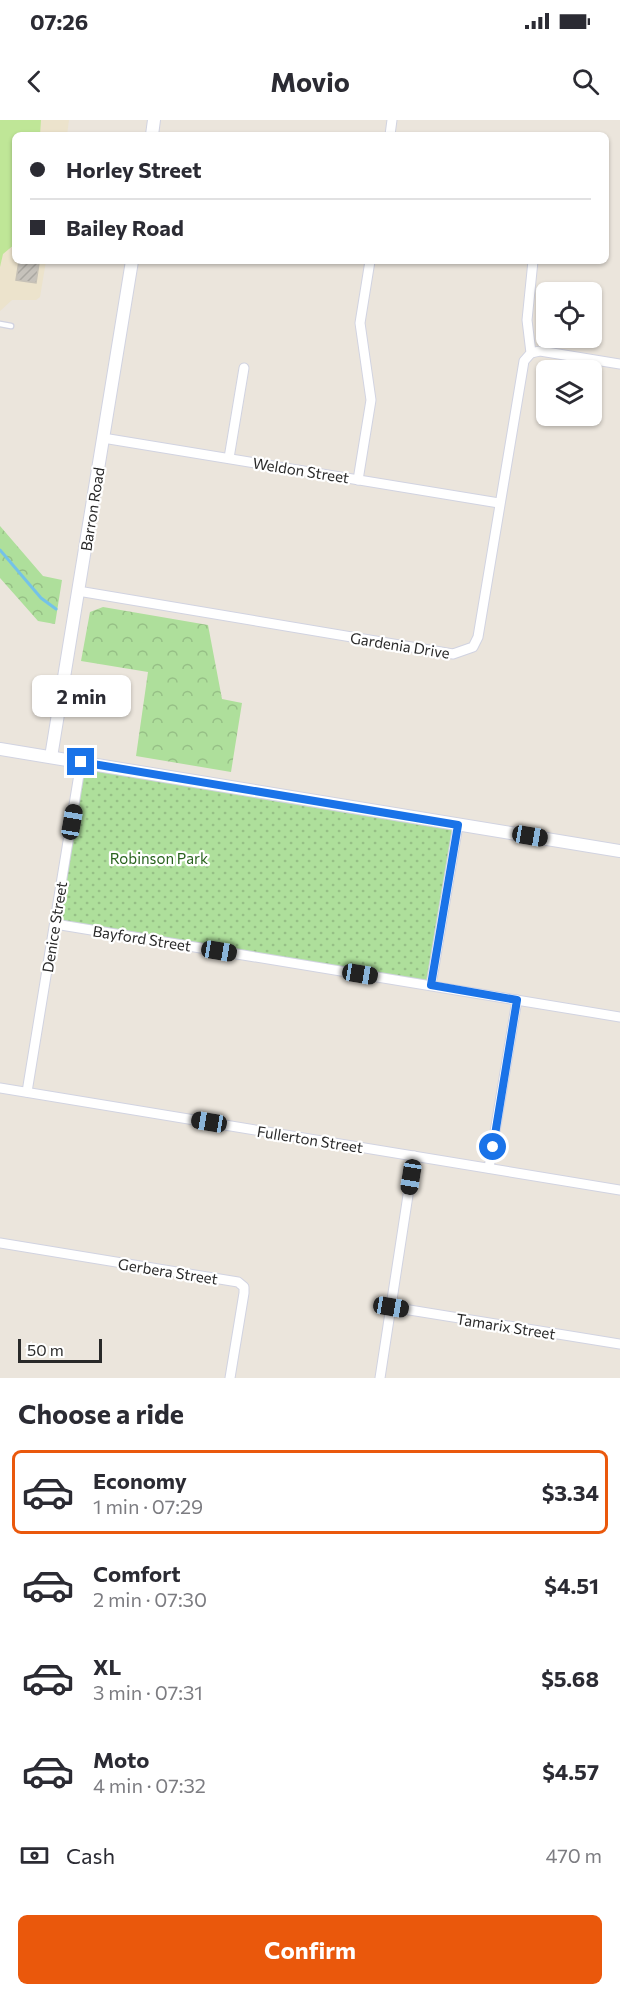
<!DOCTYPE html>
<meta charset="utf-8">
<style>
body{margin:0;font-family:Commissioner,sans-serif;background:#f7f7f7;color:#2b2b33;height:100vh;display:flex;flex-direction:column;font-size:22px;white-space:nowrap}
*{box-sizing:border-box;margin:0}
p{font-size:20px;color:#7c7c81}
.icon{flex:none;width:33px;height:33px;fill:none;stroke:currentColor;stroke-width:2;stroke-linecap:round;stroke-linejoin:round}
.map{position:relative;height:1258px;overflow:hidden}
.details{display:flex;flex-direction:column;background:#fff;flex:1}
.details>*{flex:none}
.hud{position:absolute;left:12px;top:12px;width:597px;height:132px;border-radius:9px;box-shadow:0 2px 4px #0004;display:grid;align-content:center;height:132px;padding:0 18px;background:#fff}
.fabs{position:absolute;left:536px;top:162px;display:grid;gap:12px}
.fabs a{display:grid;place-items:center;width:66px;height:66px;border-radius:9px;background:#fff;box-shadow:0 2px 4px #0004;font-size:30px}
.scale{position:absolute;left:18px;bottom:15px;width:84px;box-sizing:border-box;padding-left:6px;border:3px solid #292929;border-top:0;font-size:16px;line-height:21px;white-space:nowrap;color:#292929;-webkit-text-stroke:4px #fff;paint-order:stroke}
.end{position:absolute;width:27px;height:27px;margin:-14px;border:8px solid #1a73e8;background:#fff;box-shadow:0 0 0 3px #fff}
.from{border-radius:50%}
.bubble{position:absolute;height:42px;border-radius:9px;background:#fff;box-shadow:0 2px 4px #0004;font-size:20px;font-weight:700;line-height:42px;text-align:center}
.car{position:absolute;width:18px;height:36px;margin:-18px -9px;border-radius:8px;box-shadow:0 0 4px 2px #0007;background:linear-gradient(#222 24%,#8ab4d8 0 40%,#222 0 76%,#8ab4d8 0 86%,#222 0)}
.hud b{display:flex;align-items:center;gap:21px;height:57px;font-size:22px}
.hud b+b{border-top:2px solid #e1e1e2}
.hud i{width:15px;height:15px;background:#2b2b33}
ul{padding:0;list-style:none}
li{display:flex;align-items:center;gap:18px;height:84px;margin:0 12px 9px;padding:0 6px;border:3px solid transparent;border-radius:9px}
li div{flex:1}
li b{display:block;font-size:22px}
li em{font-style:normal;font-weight:700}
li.selected{border-color:#ea580c}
li>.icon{width:54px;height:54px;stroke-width:1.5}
h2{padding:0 18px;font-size:27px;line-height:72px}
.pay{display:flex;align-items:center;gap:15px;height:66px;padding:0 18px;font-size:22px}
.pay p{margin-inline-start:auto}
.cta{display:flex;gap:12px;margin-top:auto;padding:12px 18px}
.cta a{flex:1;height:69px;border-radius:9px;background:#ea580c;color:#fff;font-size:24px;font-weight:700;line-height:69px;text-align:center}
.status{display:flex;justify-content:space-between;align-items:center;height:42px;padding:0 30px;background:#fff;direction:ltr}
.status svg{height:16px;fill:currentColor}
header{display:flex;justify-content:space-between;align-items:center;height:78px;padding:0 18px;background:#fff;font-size:27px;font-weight:700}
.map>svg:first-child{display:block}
</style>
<div class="status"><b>07:26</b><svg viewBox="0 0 49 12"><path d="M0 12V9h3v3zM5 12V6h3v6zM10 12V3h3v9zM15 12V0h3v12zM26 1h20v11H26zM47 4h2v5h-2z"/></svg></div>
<header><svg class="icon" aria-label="back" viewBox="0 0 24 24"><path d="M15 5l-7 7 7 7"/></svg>Movio<svg class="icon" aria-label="search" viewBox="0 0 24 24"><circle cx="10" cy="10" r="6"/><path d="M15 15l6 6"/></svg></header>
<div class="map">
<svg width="620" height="1258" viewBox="0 0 620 1258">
<defs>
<pattern id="forest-crowns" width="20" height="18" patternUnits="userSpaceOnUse" patternTransform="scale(1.5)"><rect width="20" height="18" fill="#aedf9b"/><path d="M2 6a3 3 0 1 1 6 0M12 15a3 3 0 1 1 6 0" fill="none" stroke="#96bf86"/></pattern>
<pattern id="park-dots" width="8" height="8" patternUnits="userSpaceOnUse" patternTransform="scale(1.5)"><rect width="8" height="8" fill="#aedf9b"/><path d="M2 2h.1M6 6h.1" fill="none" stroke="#96bf86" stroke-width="1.8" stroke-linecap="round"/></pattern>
<pattern id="building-hatch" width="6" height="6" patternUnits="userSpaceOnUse" patternTransform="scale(1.5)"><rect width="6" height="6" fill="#c6c2bb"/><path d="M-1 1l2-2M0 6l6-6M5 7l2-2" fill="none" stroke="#aaa7a1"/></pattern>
</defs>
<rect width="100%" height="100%" fill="#ebe5dc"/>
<polygon fill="#ece3cc" points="0,0 69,0 67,15 15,15 15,141 46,141 40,177 36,180 12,180 0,191"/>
<g fill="url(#forest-crowns)">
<polygon points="0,406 43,456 62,460 55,504 38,501 0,458"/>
<polygon points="103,487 208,505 222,579 242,583 231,652 136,636 148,552 81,541 90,492"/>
</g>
<polygon fill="url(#park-dots)" points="81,642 458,705 431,865 55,804"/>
<polygon fill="#bfe697" points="0,0 41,0 40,15 15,15 15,124 3,134 0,147"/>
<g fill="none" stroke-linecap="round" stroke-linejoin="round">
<polyline stroke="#74c2e8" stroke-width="3" points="0,430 41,478 56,489"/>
</g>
<polygon fill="url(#building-hatch)" stroke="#c6c1b6" stroke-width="1.5" points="19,141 39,143 36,163 16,160"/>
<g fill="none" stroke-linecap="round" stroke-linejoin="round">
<defs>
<polyline id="service" points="0,204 11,206"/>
<g id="minor">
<polyline points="390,15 392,0"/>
<polyline points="531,233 540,231 620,244"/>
<polyline points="103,318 499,383"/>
<polyline points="229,338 244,248"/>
<polyline points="358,360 371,280 360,203 370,141"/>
<polyline points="78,471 453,534 473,527 478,517 524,241 531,233 527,200 533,141"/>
<polyline points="55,804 620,897"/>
<polyline points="431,865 458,705"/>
<polyline points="0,968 620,1070"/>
<polyline points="27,972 81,642"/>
<polyline points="489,1048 517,880"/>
<polyline points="0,1123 238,1162 244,1167 244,1173 230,1258"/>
<polyline points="391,1187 620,1224"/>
<polyline points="380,1258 414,1036"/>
</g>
<g id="tertiary">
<polyline points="152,15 154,0"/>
<polyline points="0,629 620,731"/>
<polyline points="51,637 132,141"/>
</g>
</defs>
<use href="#service" stroke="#d1d3e1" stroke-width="7"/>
<use href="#minor" stroke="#d1d3e1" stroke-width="11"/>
<use href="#tertiary" stroke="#d1d3e1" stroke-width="14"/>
<use href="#service" stroke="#fff" stroke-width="4.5"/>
<use href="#minor" stroke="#fff" stroke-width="9"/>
<use href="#tertiary" stroke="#fff" stroke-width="12"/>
</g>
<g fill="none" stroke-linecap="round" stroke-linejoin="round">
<polyline stroke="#1a73e8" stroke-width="8" points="81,642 458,705 431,865 517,880 493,1027"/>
</g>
<g text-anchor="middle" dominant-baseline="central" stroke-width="4.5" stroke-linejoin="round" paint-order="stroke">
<g font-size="15" fill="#292929" stroke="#fff">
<text transform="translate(301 350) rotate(9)">Weldon Street</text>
<text transform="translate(92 389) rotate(-81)">Barron Road</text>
<text transform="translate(400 525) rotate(9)">Gardenia Drive</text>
<text transform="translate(54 807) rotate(-81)">Denice Street</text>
<text transform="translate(142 818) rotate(9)">Bayford Street</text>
<text transform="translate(310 1019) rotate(9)">Fullerton Street</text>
<text transform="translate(168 1151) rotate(9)">Gerbera Street</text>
<text transform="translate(506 1206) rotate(9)">Tamarix Street</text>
</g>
<g font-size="15" fill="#28621d" stroke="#fff">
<text x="159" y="738">Robinson Park</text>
</g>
</g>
</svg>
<div class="fabs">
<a><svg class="icon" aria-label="locate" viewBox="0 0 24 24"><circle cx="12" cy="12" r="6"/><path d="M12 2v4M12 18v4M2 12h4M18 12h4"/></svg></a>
<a><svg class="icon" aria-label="layers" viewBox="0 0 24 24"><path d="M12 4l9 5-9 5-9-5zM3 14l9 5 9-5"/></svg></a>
</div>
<div class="scale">50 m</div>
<i class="end from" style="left:493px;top:1027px"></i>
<i class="end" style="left:81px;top:642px"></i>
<div class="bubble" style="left:32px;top:555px;width:99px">2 min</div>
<i class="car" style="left:72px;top:702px;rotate:10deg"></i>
<i class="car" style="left:530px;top:716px;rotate:100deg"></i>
<i class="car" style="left:219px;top:831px;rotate:99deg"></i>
<i class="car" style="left:360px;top:854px;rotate:99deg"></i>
<i class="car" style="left:209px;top:1002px;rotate:279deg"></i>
<i class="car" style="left:411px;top:1057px;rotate:189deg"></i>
<i class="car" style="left:391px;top:1187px;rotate:99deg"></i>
<div class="hud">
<b><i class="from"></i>Horley Street</b>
<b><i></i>Bailey Road</b>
</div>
</div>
<section class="details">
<h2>Choose a ride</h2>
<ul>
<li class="selected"><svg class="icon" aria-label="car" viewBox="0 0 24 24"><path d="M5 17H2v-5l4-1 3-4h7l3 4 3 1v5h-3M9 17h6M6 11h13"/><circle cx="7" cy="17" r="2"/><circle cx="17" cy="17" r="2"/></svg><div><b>Economy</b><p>1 min · 07:29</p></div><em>$3.34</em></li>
<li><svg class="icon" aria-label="car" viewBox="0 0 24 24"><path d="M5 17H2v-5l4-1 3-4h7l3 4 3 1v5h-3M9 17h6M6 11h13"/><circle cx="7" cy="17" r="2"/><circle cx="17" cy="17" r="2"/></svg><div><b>Comfort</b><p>2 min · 07:30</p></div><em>$4.51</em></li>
<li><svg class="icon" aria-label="car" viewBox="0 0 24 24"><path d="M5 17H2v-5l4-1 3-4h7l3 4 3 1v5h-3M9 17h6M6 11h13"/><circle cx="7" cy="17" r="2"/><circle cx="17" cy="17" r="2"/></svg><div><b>XL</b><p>3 min · 07:31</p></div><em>$5.68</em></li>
<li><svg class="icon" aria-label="car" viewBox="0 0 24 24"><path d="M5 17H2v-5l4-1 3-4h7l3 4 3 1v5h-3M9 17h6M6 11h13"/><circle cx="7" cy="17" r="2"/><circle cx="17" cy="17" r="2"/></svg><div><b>Moto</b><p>4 min · 07:32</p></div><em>$4.57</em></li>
</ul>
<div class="pay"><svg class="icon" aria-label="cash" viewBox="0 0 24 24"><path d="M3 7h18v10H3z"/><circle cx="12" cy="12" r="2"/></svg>Cash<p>470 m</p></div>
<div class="cta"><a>Confirm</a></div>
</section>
